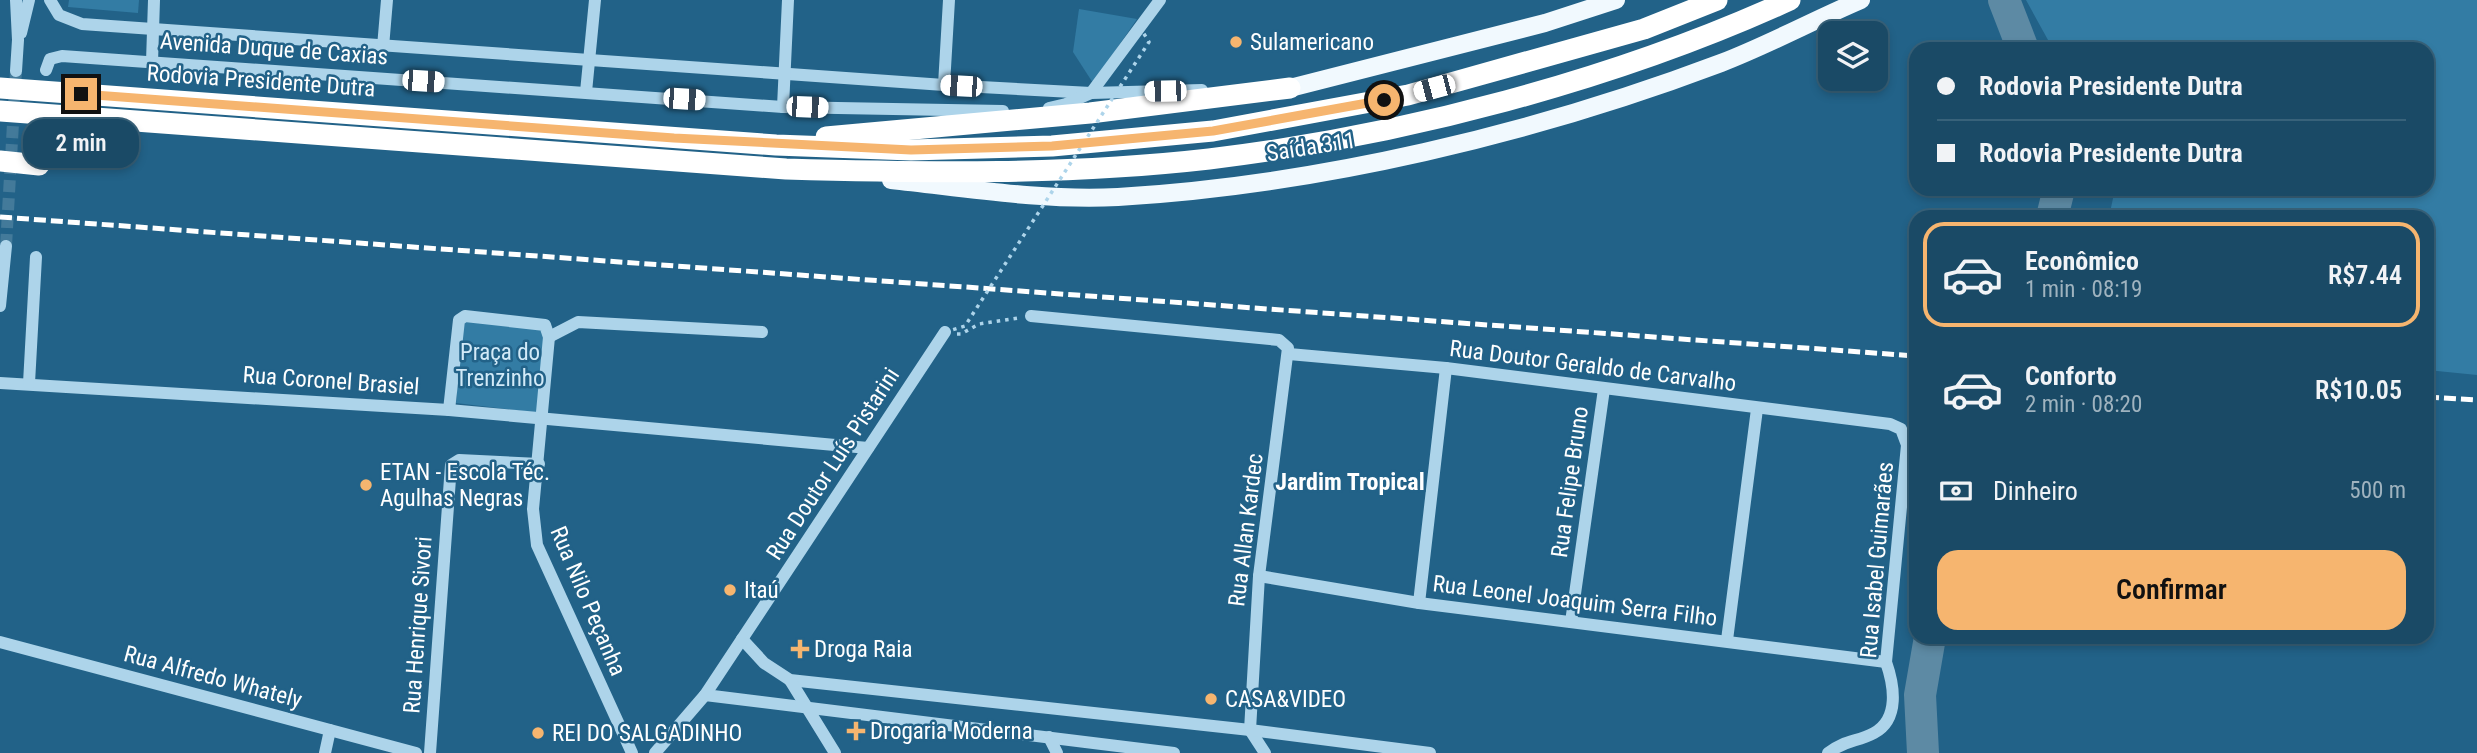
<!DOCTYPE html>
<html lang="pt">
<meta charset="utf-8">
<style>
body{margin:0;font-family:"Roboto Condensed",sans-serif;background:#23516c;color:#f1f3f6;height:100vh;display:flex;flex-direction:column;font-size:26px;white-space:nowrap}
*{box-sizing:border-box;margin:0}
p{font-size:23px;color:#9fb3bf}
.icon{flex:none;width:38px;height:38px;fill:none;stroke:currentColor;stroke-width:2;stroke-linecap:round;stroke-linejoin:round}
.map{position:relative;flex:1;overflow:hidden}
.sheet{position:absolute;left:1909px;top:210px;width:525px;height:434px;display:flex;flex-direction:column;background:#1a4a66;border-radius:21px;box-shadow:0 4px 10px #0003,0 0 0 2px #38627a}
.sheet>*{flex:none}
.top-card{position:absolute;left:1909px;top:42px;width:525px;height:154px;border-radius:21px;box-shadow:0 4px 10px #0003,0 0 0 2px #38627a;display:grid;align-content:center;height:154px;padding:0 28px;background:#1a4a66}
.controls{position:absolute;left:1818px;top:21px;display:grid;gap:14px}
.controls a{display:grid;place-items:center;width:70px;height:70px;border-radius:14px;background:#1a4a66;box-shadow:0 4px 10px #0003,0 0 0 2px #38627a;font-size:35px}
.end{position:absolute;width:32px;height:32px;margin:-16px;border:9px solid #f6b56f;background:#111;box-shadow:0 0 0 4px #111}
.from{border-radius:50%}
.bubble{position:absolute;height:49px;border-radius:21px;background:#1a4a66;box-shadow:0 4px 10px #0003,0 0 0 2px #38627a;font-size:23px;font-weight:600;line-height:49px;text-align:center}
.car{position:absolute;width:21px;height:42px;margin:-21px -10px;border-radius:9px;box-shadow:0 0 5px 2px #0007;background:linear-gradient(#fff 24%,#345 0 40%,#fff 0 76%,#345 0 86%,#fff 0)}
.top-card b{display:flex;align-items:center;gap:24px;height:66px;font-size:26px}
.top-card b+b{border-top:2px solid #38627a}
.top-card i{width:18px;height:18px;background:#f1f3f6}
ul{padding:12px 0 0;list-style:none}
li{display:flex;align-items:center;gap:21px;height:105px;margin:0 14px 10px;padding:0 14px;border:4px solid transparent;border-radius:21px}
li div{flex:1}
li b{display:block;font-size:26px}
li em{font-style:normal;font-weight:600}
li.on{border-color:#f6b56f}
li>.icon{width:63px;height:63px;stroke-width:1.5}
.pay{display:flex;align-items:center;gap:18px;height:77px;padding:0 28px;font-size:26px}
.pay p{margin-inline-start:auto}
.cta{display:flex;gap:14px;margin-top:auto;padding:14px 28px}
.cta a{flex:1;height:80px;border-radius:21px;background:#f6b56f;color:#111;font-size:28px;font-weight:600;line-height:80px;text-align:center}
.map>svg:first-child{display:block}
</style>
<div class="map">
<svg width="2477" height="753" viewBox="0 0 2477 753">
<rect width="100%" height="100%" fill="#226288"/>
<g fill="#337ca4">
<polygon points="69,0 139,0 138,13 68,7"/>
<polygon points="2026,0 2477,0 2477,375 2427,370 2427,217 2109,217 2115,189 2427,189 2427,49 2053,49"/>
<polygon points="1079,9 1137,19 1093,83 1073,52"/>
<polygon points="463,321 544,328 539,413 456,403"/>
</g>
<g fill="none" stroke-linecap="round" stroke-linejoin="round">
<g stroke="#5d8aa4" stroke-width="32">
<polyline points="2004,0 2023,49"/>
<polyline points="2052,217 2059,189"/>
<polyline points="1923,753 1920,695 1930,637"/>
</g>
<polyline stroke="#437a9a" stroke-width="12" stroke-dasharray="12 6" stroke-linecap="butt" points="6,246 16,71"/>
<polyline stroke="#add4ea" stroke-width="3.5" stroke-dasharray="3.5 5" stroke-linecap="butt" points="957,334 961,334 979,324 1019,318"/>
<g stroke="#add4ea" stroke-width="12">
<polyline points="16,0 18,40 16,71"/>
<polyline points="50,0 59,15 82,24 944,85 1091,93 1202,90"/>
<polyline points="21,33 29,0"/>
<polyline points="383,47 387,0"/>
<polyline points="152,62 154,0"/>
<polyline points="46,70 50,59 62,56 783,107 1003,111"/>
<polyline points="944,85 949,0"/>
<polyline points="586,92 595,0"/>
<polyline points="783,107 788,0"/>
<polyline points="1049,108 1066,104 1091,93 1160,0"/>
<polyline points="39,165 42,127"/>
<polyline points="0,306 6,246"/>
<polyline points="1031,316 1279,340 1288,348 1259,576 1250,730 1265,753"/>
<polyline points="549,337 578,322 762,332"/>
<path d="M1289,354L1446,368L1890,424L1901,429L1907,445L1886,662C1894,685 1900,719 1874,733C1857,742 1845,740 1828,753"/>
<polyline points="0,383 449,410 868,448"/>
<polyline points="29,383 36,257"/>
<polyline points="449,410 459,320 465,316 545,325 549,337 533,509 537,545 632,753"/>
<polyline points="1259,576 1419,603 1886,662"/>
<polyline points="1419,603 1446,368"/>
<polyline points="1571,622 1604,389"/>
<polyline points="742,639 764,663 790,680 1250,730 1430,753"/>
<polyline points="1727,640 1757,409"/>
<polyline points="0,642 416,753"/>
<polyline points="790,680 835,753"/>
<polyline points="705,695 1174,753"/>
<polyline points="1049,737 1057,753"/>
<polyline points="325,753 330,730"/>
<polyline points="430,753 451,465 459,460 539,464"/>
<polyline points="655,753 705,695 945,332"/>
</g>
<g stroke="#f1f9fe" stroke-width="18">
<polyline points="1290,88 1545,23 1616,0"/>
<path d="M891,180C966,188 1042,201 1118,197C1319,185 1533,134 1721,63C1768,45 1814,20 1861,0"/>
</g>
<g stroke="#fff" stroke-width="21">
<polyline points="0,88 776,145 911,150 1052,146 1213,131 1408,95 1644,29 1717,0"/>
<path d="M0,111L786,169C927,173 1069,175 1209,159C1402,136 1615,80 1790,0"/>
<polyline points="826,137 1090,113 1290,88"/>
<polyline points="0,161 39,165"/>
</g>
<g stroke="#fff" stroke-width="5" stroke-dasharray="12 5" stroke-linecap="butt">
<polyline points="0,217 1916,356"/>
<polyline points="2427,397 2477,400"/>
</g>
<polyline stroke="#add4ea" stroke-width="3.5" stroke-dasharray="3.5 5" stroke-linecap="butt" points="945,332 965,326 1149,42 1141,29"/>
</g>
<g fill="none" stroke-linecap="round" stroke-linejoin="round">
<polyline stroke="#f6b56f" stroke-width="9" points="81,94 674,138 911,150 1052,146 1213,131 1384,100"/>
</g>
<g fill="#f6b56f" stroke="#226288" stroke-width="2.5">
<circle cx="1236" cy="42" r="7"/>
<circle cx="366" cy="485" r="7"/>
<circle cx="730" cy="590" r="7"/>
<path d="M796.5 638.5h7v7h7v7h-7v7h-7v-7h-7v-7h7z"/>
<circle cx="1211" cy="699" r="7"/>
<path d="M852.5 720.5h7v7h7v7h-7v7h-7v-7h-7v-7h7z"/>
<circle cx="538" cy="733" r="7"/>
</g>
<g text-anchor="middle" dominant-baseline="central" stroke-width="5" stroke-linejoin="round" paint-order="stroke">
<g font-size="23" fill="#fff" stroke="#226288" text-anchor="start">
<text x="1250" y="42">Sulamericano</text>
<text x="380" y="472">ETAN - Escola Téc.<tspan x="380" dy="26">Agulhas Negras</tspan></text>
<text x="744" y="590">Itaú</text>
<text x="814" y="649">Droga Raia</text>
<text x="1225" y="699">CASA&amp;VIDEO</text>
<text x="870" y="731">Drogaria Moderna</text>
<text x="552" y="733">REI DO SALGADINHO</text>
</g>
<g font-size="23" fill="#fff" stroke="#226288">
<text transform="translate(274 49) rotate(4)">Avenida Duque de Caxias</text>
<text transform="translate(261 81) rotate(4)">Rodovia Presidente Dutra</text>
<text transform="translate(1311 147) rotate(-9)">Saída 311</text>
<text transform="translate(1593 366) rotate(7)">Rua Doutor Geraldo de Carvalho</text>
<text transform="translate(331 381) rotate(4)">Rua Coronel Brasiel</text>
<text transform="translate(833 464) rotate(-57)">Rua Doutor Luís Pistarini</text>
<text transform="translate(1570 482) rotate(-82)">Rua Felipe Bruno</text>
<text transform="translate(1246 530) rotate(-83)">Rua Allan Kardec</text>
<text transform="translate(1877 560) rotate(-85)">Rua Isabel Guimarães</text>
<text transform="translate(588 601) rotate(67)">Rua Nilo Peçanha</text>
<text transform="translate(1575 601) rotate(7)">Rua Leonel Joaquim Serra Filho</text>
<text transform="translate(418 625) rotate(-86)">Rua Henrique Sivori</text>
<text transform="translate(213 677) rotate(15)">Rua Alfredo Whately</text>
</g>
<g font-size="23" fill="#d2eaf8" stroke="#226288">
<text x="500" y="352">Praça do<tspan x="500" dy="26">Trenzinho</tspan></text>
</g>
<g font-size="24" font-weight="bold" fill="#fff" stroke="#226288">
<text x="1350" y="482">Jardim Tropical</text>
</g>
</g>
</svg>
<div class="controls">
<a><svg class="icon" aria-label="layers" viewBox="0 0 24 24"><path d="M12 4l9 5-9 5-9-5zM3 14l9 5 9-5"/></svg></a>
</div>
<i class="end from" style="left:1384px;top:100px"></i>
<i class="end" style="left:81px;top:94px"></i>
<div class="bubble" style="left:23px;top:119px;width:116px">2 min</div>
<i class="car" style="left:423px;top:81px;rotate:94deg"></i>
<i class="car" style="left:961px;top:86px;rotate:273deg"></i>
<i class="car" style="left:1434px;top:88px;rotate:255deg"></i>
<i class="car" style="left:1165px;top:91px;rotate:269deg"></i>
<i class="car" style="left:684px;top:99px;rotate:94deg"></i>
<i class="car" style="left:807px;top:107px;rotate:92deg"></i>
<div class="top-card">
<b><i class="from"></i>Rodovia Presidente Dutra</b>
<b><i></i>Rodovia Presidente Dutra</b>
</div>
<section class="sheet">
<ul>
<li class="on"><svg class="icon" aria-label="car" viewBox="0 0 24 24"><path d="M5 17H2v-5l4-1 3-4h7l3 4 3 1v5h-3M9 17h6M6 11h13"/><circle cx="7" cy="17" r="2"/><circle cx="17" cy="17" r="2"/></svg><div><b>Econômico</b><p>1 min · 08:19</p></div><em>R$7.44</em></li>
<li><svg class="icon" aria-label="car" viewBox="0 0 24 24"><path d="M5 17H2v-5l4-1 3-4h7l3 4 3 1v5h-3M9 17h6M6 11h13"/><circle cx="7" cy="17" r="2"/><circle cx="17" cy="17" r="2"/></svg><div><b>Conforto</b><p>2 min · 08:20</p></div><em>R$10.05</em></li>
</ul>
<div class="pay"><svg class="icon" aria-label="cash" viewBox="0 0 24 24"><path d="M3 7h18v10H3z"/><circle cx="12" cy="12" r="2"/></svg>Dinheiro<p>500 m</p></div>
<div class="cta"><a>Confirmar</a></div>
</section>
</div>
